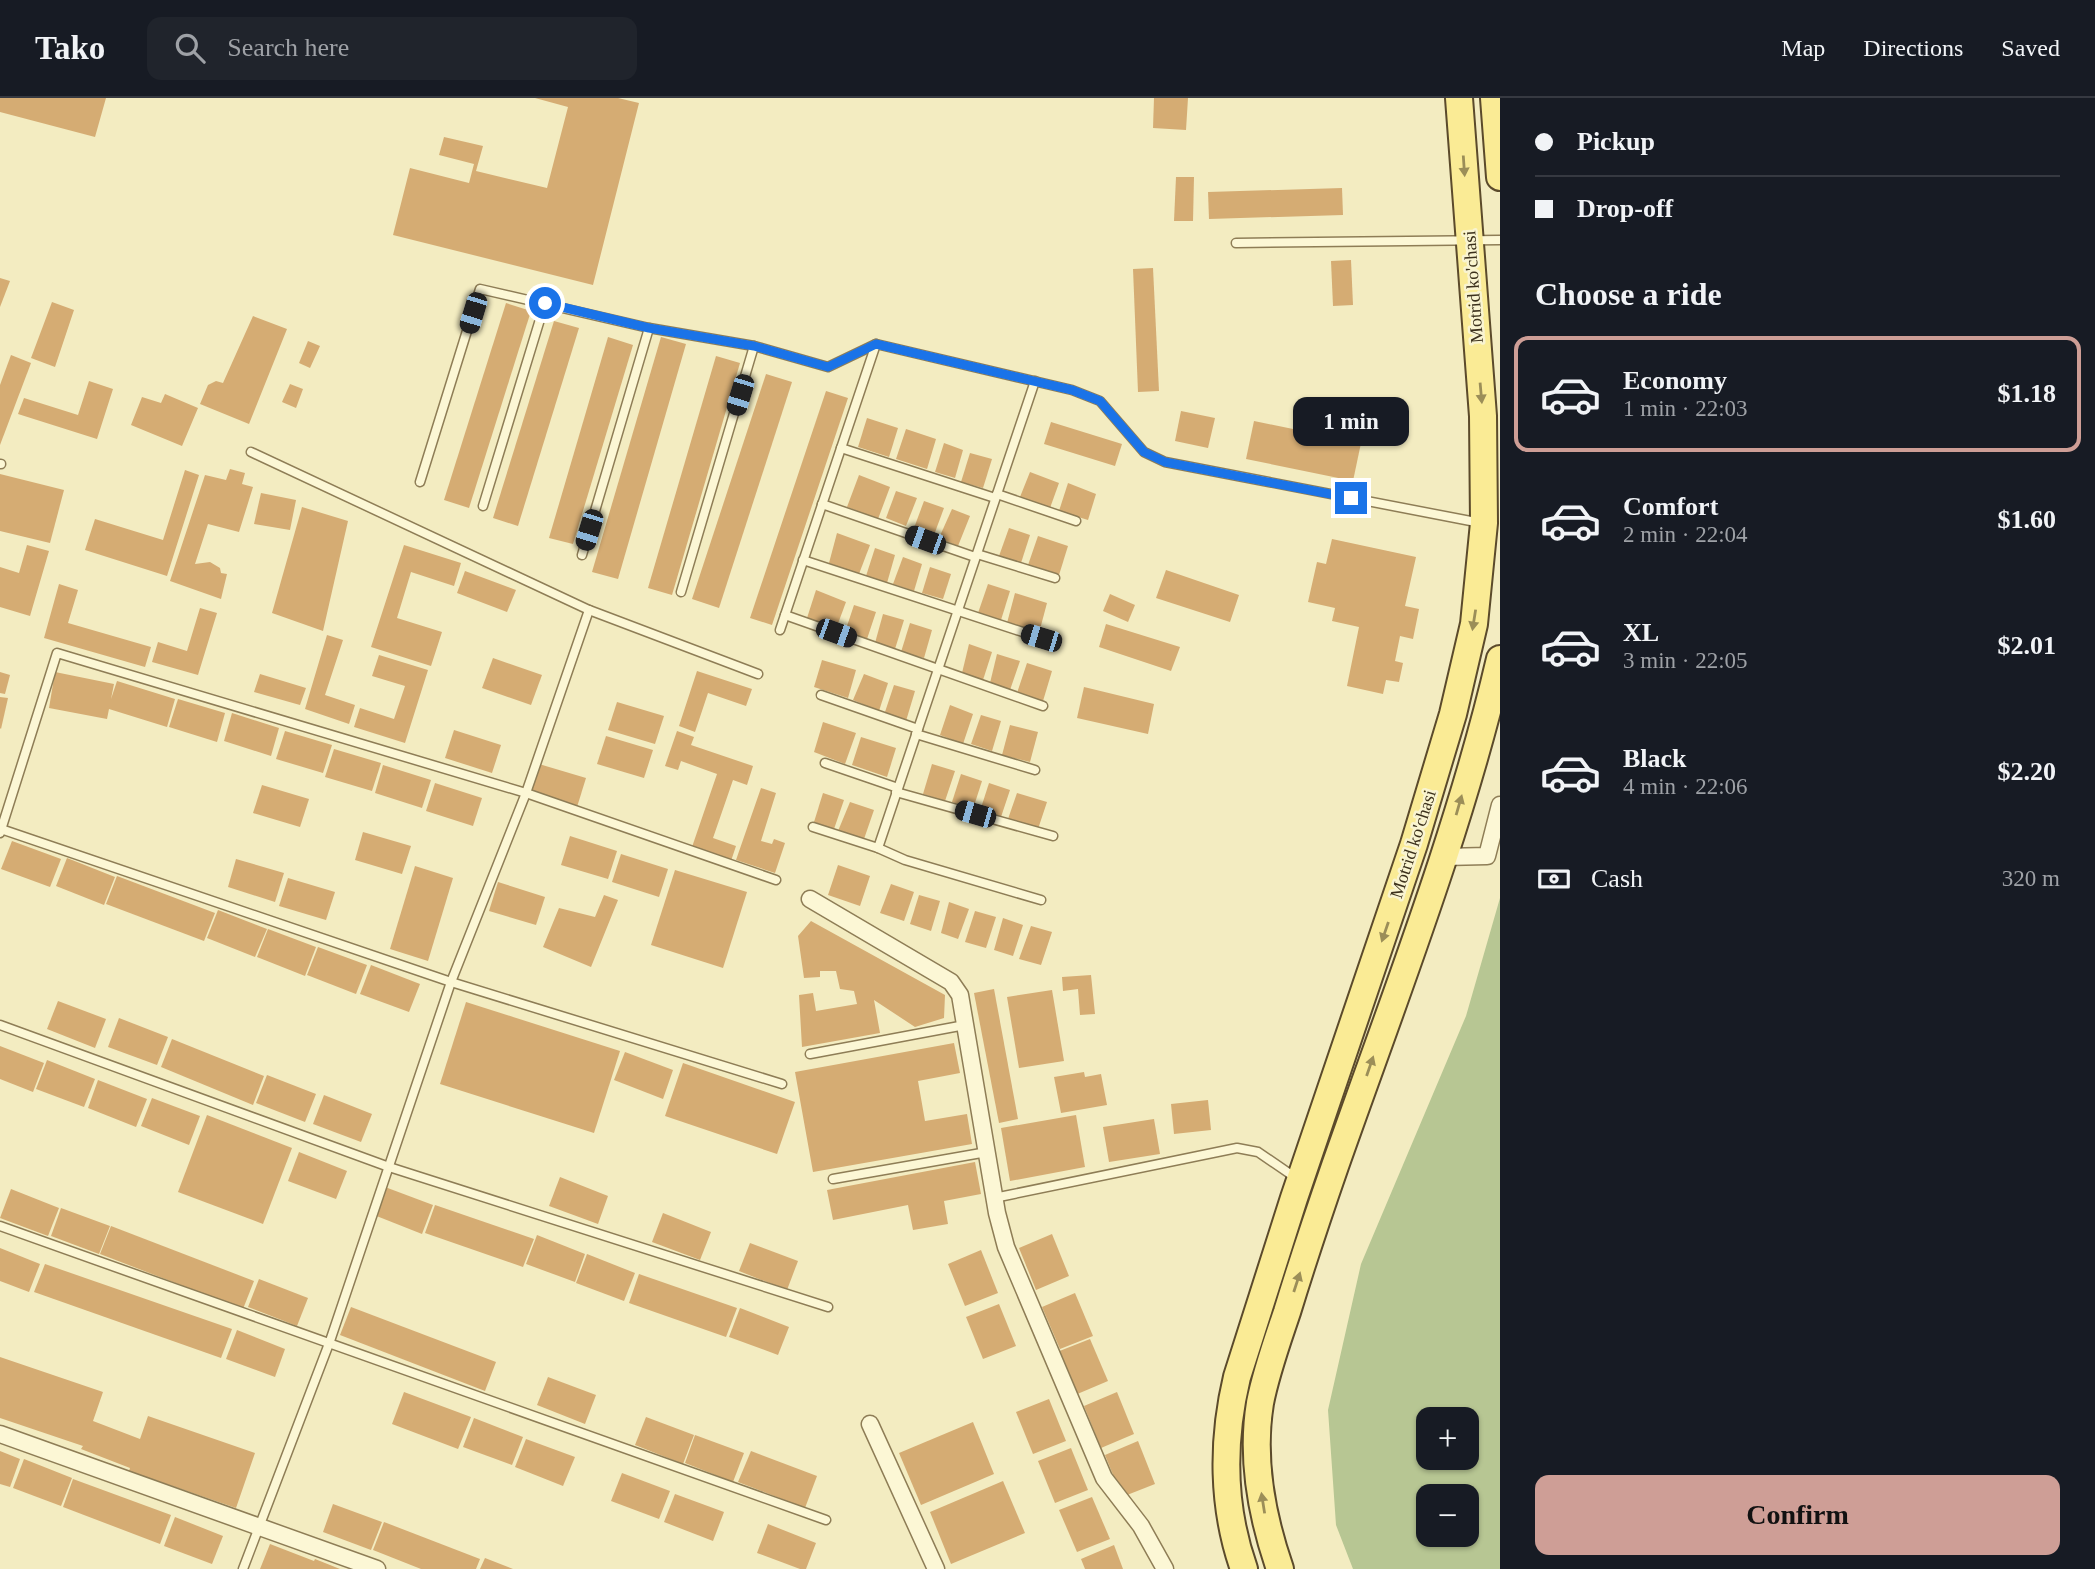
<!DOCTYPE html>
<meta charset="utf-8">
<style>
body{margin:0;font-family:Georgia,serif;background:#20242c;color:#f1f3f6;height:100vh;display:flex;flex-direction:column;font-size:26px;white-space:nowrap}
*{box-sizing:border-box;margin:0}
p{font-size:23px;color:#9ea1a6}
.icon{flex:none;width:38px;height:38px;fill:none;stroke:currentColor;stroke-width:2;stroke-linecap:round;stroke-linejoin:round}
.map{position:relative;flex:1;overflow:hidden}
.details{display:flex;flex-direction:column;background:#171b24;width:595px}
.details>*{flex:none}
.hud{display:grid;align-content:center;height:154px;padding:0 35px;background:#171b24}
.fabs{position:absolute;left:1416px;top:1309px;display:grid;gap:14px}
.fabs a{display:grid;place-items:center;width:63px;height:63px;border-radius:14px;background:#171b24;box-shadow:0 2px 5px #0004;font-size:35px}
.end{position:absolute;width:32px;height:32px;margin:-16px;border:9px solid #1a73e8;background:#fff;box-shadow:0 0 0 4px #fff}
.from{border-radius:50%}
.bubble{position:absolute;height:49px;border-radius:14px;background:#171b24;box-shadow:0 2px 5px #0004;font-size:23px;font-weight:700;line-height:49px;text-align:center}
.car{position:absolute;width:21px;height:42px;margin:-21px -10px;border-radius:9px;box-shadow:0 0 5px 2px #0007;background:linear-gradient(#222 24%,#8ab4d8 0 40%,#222 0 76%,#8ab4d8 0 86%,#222 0)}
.hud b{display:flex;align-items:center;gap:24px;height:66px;font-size:26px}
.hud b+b{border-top:2px solid #363941}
.hud i{width:18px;height:18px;background:#f1f3f6}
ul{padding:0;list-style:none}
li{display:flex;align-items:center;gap:21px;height:116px;margin:0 14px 10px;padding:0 21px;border:4px solid transparent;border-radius:14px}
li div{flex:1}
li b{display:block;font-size:26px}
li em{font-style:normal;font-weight:700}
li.on{border-color:#ce9e96}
li>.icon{width:63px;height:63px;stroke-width:1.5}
h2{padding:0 35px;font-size:32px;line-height:84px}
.pay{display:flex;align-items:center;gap:18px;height:77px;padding:0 35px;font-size:26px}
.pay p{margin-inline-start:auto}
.button{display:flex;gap:14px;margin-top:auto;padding:14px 35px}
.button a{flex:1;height:80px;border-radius:14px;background:#ce9e96;color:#111;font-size:28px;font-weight:700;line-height:80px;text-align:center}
header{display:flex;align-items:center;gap:42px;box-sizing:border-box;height:98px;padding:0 35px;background:#171b24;border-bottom:2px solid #363941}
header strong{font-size:33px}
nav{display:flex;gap:38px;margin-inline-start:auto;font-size:24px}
.search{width:490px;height:63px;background:#20242c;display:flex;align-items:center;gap:18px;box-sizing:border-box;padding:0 24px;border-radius:14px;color:#9ea1a6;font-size:26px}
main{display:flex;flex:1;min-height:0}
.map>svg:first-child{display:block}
</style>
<header>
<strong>Tako</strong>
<div class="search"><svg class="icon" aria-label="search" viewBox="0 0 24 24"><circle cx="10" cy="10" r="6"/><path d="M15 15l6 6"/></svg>Search here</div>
<nav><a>Map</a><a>Directions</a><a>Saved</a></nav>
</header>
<main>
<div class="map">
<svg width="1500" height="1471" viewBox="0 0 1500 1471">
<rect width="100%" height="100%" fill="#f3ecc1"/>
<path fill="#b7c693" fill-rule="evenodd" d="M1500,800V1471H1353L1336,1427L1328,1312L1361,1166L1466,918ZM1428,1321H1466V1360H1428ZM1428,1398H1466V1437H1428Z"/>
<g fill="#d5ac73">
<polygon points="0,0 106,0 95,39 0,14"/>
<polygon points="535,0 618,0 639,5 593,187 393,137 410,70 469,85 474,66 439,57 444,39 483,48 476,73 547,90 568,9"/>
<polygon points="1154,0 1188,0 1186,32 1153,30"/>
<polygon points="1176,79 1194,79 1193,123 1174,123"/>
<polygon points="1342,90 1343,117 1209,121 1208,94"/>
<polygon points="1351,162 1353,207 1333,208 1331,163"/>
<polygon points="1153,170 1159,293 1138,294 1133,171"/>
<polygon points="0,180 10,183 0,209"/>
<polygon points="52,204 74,212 55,269 31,260"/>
<polygon points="506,205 531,213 469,410 444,402"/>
<polygon points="253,218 287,231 249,326 200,306 208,287 216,283 223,285"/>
<polygon points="554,223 579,230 518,428 493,420"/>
<polygon points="608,239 633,247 573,446 549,440"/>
<polygon points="661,239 686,246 618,481 592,474"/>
<polygon points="308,243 320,248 310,270 299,265"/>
<polygon points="11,257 31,265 0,347 0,287"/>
<polygon points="716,258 740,265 672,497 648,490"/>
<polygon points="766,276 792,284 719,510 692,501"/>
<polygon points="89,283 113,291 97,341 18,316 24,300 78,317"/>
<polygon points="290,286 303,291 296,310 282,304"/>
<polygon points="826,293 848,300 772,527 750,520"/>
<polygon points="165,296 198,310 182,348 131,327 142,299 161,305"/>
<polygon points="1181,313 1215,320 1208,350 1175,343"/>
<polygon points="867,320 898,330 889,359 858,349"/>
<polygon points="1254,323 1361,345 1353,383 1246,361"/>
<polygon points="1051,324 1122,346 1115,368 1044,346"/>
<polygon points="906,331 936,341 927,371 896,361"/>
<polygon points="944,345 963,352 955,380 935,374"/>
<polygon points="970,355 992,361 983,390 961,384"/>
<polygon points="230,371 245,375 242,386 253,389 239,434 208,426 195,466 210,464 220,470 221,475 227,476 221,501 170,483 205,377 226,382"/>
<polygon points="185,372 199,377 167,478 85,452 95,421 163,442"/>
<polygon points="1030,374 1059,385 1050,410 1020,399"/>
<polygon points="0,376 64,392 50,445 0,433"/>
<polygon points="859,377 890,389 878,421 847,409"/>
<polygon points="1068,385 1096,396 1088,422 1059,413"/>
<polygon points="896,393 917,400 906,428 886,420"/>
<polygon points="261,395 296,402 290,432 254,426"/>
<polygon points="924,403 944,410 934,437 914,430"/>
<polygon points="302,409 348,423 323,533 272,515"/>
<polygon points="952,411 970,418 958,448 939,440"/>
<polygon points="1009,430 1030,437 1021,465 999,458"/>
<polygon points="837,435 870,447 859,476 829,465"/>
<polygon points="1038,438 1068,448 1059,477 1028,467"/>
<polygon points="1332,441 1416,459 1405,508 1419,511 1413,541 1400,538 1395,563 1403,565 1399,584 1386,582 1383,596 1347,588 1359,529 1332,523 1335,510 1308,504 1317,464 1326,466"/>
<polygon points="27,447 49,453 30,518 0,509 0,469 19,475"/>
<polygon points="404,447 461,465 454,488 411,474 397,520 442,534 431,568 371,549"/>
<polygon points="875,450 895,457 887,485 866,478"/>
<polygon points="903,459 922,466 914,493 893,486"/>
<polygon points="930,469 951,476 943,501 922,495"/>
<polygon points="1166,472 1239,497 1230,524 1156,500"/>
<polygon points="465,473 516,492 507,514 457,495"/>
<polygon points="59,486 78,492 68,525 151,549 145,569 44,540"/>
<polygon points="988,486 1010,493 1001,522 978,515"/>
<polygon points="816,492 846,504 836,531 807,520"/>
<polygon points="1015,495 1047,505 1039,535 1007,525"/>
<polygon points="1110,496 1135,507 1128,524 1103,513"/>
<polygon points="854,507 876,514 867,541 845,534"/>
<polygon points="200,510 217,515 198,577 152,564 158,544 187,553"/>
<polygon points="883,516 904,522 895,551 875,545"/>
<polygon points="910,525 932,532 924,560 901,554"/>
<polygon points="1106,526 1180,549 1171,573 1099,549"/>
<polygon points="327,537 343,542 325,597 355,607 349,626 305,611"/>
<polygon points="969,546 992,554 983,582 962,575"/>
<polygon points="997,556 1020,563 1010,592 990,585"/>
<polygon points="379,557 428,572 405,645 354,629 360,610 394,621 405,588 372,578"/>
<polygon points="493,560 542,577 531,607 482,590"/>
<polygon points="822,562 856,572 848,600 814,589"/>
<polygon points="1027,565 1052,573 1043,603 1017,595"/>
<polygon points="697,573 752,591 746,608 708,595 695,634 679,628"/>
<polygon points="0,574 10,577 5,596 0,595"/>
<polygon points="55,574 114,586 111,601 117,583 175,601 167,629 109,611 107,621 49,610"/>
<polygon points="260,576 306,590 300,607 254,594"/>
<polygon points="864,576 888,585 879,613 853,602"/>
<polygon points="894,587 915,593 906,623 885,614"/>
<polygon points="1084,589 1154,606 1148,636 1077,620"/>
<polygon points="0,599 8,600 1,631 0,630"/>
<polygon points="178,601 225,615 217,644 169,629"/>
<polygon points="617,604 664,618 655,646 608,632"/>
<polygon points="950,607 973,616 963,646 940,637"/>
<polygon points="232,615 279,630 271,658 224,643"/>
<polygon points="981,617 1001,623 992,653 971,646"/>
<polygon points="823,624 856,635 845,666 814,654"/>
<polygon points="1010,627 1038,634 1030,664 1002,657"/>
<polygon points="454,632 501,647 492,675 445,660"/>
<polygon points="285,633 332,647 323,675 276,661"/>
<polygon points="677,633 694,639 691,647 753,668 747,687 733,682 713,740 736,748 731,763 692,749 717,676 681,663 678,672 665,668"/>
<polygon points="606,638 653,652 644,680 597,666"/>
<polygon points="861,639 896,650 887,679 852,667"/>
<polygon points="334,651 381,665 372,693 325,679"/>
<polygon points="539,666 586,680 577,709 530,694"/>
<polygon points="932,666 955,673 945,703 923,696"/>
<polygon points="383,667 431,682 422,710 375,695"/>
<polygon points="961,676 982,683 973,711 952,704"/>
<polygon points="435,685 482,700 473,728 426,713"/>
<polygon points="989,685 1010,692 1001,719 980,713"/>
<polygon points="262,687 309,701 300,729 253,715"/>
<polygon points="761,690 776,695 761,743 772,746 774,741 785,745 775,775 736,762"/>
<polygon points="823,695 844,702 834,731 814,724"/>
<polygon points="1017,695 1047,704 1038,731 1008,721"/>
<polygon points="850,704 874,712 864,741 838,733"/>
<polygon points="363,734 411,748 402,776 355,762"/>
<polygon points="570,738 617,753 608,781 561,767"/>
<polygon points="12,743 61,761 50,789 1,771"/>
<polygon points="621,756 668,771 659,799 612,784"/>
<polygon points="67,760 115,779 104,807 56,788"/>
<polygon points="236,761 284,775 275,804 228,789"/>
<polygon points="838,767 870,778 860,808 828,797"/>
<polygon points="415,768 453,780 428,863 390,851"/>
<polygon points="675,772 747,794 723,870 651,847"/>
<polygon points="117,778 215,815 204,843 106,806"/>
<polygon points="288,780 335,794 326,822 279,808"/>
<polygon points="498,784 545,799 536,827 489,813"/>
<polygon points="891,786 914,794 904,823 880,815"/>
<polygon points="604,797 618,802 591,869 543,849 559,810 595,819"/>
<polygon points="919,797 940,803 931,833 910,826"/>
<polygon points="949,804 969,811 958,841 941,835"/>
<polygon points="218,812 267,831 255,859 207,840"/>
<polygon points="975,813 996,819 986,850 965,844"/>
<polygon points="1003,820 1023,827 1013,858 994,852"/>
<polygon points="811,823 945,897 944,920 915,929 874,902 880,935 802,949 799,897 813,895 816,913 857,906 854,893 840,891 836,873 820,873 820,879 804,880 798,838"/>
<polygon points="1031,828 1052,834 1041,867 1019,861"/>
<polygon points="268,831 316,849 305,878 257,859"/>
<polygon points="318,849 367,867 356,896 307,877"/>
<polygon points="371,867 420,886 409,914 360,896"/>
<polygon points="1091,877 1095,916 1080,917 1078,891 1063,893 1062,879"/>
<polygon points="994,891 1018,1021 999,1025 974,895"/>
<polygon points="1052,892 1064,963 1019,970 1007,899"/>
<polygon points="58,903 106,921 95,950 47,931"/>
<polygon points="466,904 620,953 594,1035 440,986"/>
<polygon points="119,920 168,939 157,967 108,949"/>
<polygon points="172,941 264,978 253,1007 161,969"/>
<polygon points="954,945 960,975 918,983 925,1023 967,1016 972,1046 813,1074 795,974"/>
<polygon points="0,948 44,965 33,994 0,981"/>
<polygon points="625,954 673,972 663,1001 614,982"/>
<polygon points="47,962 95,981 84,1009 36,991"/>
<polygon points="683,965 795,1004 777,1056 665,1018"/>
<polygon points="1084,974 1085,979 1101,976 1107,1007 1061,1015 1054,979"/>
<polygon points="267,977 316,996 305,1024 256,1005"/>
<polygon points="98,982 147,1001 136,1029 88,1010"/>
<polygon points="324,997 372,1016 361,1044 313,1026"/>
<polygon points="152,1000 200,1018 189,1047 141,1028"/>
<polygon points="1208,1002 1211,1032 1174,1036 1171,1006"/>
<polygon points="207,1017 292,1050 263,1126 178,1094"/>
<polygon points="1076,1017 1085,1069 1010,1083 1001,1030"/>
<polygon points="1154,1021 1160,1056 1109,1064 1103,1029"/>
<polygon points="299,1054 347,1073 336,1101 288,1083"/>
<polygon points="975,1064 981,1096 944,1103 948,1126 913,1132 908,1107 833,1122 827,1092"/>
<polygon points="560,1079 608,1098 598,1126 549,1108"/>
<polygon points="385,1089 433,1107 422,1136 374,1117"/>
<polygon points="11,1091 59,1110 48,1138 0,1120"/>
<polygon points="435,1107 534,1141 523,1169 425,1135"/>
<polygon points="61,1110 110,1128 99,1156 51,1138"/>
<polygon points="663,1115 711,1134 700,1162 652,1144"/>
<polygon points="111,1128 254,1183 243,1211 100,1156"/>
<polygon points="1052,1136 1069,1178 1036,1192 1019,1150"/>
<polygon points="537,1137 585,1156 575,1184 526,1166"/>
<polygon points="750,1145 798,1163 787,1192 739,1173"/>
<polygon points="0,1150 40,1166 29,1194 0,1183"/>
<polygon points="981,1152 998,1195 965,1208 948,1166"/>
<polygon points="587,1156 635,1175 624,1203 576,1185"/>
<polygon points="45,1166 232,1231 221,1260 34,1194"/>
<polygon points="639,1176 737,1210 726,1239 629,1205"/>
<polygon points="259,1181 308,1200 297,1228 248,1209"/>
<polygon points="1075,1195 1093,1238 1060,1251 1042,1209"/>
<polygon points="999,1206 1016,1248 983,1261 966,1219"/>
<polygon points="351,1209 496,1264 485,1293 340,1237"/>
<polygon points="740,1210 789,1229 778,1257 729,1239"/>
<polygon points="237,1232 285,1251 275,1279 226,1261"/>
<polygon points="1090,1241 1108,1283 1075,1297 1057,1254"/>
<polygon points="0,1259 103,1294 93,1323 140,1341 148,1318 255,1355 236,1410 129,1373 130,1370 81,1351 83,1348 0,1320"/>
<polygon points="548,1279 596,1297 585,1326 537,1307"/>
<polygon points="404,1294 471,1319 458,1351 392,1326"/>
<polygon points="1117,1294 1134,1336 1101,1350 1084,1308"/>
<polygon points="1049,1301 1066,1343 1033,1356 1016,1314"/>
<polygon points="646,1319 694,1337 683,1366 635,1347"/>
<polygon points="474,1320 523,1339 512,1367 463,1349"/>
<polygon points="973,1324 994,1376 921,1407 899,1355"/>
<polygon points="695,1337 744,1355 733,1384 685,1365"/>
<polygon points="526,1341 575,1359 563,1388 515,1369"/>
<polygon points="1138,1343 1155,1386 1122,1399 1105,1357"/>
<polygon points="1071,1350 1088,1392 1055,1405 1038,1363"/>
<polygon points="0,1353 20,1361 10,1389 0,1386"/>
<polygon points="751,1353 817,1378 805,1410 738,1384"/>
<polygon points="24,1361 72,1380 61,1408 13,1390"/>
<polygon points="622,1375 670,1393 659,1421 611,1403"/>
<polygon points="73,1381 171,1417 160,1446 63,1409"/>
<polygon points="1003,1383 1025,1435 951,1466 930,1414"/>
<polygon points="675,1396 724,1414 713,1443 664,1424"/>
<polygon points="1092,1399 1110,1441 1077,1454 1059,1412"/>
<polygon points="333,1406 382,1424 371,1452 323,1434"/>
<polygon points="175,1419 223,1438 212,1466 164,1448"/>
<polygon points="384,1424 480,1461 476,1471 421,1471 373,1452"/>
<polygon points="768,1426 816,1445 806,1471 800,1471 757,1455"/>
<polygon points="270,1446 314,1463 315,1461 340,1471 260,1471"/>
<polygon points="1114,1447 1123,1471 1085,1471 1081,1461"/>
<polygon points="485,1460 513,1471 480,1471"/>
</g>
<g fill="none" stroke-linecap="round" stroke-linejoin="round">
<defs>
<g id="lane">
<polyline points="1236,145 1500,142"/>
<polyline points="841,350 995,400"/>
<polyline points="251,354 589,512 758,576"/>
<polyline points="0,366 1,366"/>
<polyline points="420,384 480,191 649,230 754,248 828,269 876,246 1072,292 1100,303 1144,354 1165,364 1481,425"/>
<polyline points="997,396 1076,423"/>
<polyline points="822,406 975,459"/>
<polyline points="483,408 545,205"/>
<polyline points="977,456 1055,480"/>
<polyline points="582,457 649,230"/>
<polyline points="803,462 1041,540"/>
<polyline points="681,494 754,248"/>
<polyline points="785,517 1043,608"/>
<polyline points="780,532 876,246"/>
<polyline points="821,597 918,631"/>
<polyline points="916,636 1035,672"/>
<polyline points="825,665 898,690"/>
<polyline points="896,694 1053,738"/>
<polyline points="813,729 878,750 1035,283"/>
<polyline points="1,731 451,884 782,986"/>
<polyline points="0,735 57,555 526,695 776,782"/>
<polyline points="878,750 905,762 1041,802"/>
<polyline points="0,927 389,1069 828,1209"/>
<polyline points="810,956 965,927"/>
<polyline points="833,1081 987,1054"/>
<polyline points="994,1100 1237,1050 1258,1054 1296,1080"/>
<polyline points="0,1128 826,1422"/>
<polyline points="243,1471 330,1243 451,884 526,695 589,512"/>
</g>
<g id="street">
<polyline points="1444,759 1487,758 1500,707"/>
<polyline points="810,801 951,884 960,897 997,1115 1006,1149 1104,1380 1141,1428 1165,1471"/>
<polyline points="870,1326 936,1471"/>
<polyline points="0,1336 377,1471"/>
</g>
<g id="primary">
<polyline points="1494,0 1500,79"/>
<path d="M1244,1471C1222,1409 1222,1342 1237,1279L1294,1100L1414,746L1453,616L1474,526L1484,425L1483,318L1459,0"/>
<path d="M1280,1471C1262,1419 1251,1360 1260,1305C1266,1274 1277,1244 1287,1214C1302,1165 1318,1117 1335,1068C1393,903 1460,733 1500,561"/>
</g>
</defs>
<use href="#lane" stroke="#8e7d56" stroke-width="11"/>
<use href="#street" stroke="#8e7d56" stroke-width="19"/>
<use href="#primary" stroke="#5b4a2b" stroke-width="30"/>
<use href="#lane" stroke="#fcf7d5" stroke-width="8"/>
<use href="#street" stroke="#fcf7d5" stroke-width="16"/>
<use href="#primary" stroke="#faeb95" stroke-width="26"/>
</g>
<defs><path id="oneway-solid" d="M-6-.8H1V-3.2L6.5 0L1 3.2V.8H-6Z" transform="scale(1.75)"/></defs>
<g fill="#9b8e58">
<use href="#oneway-solid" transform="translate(1464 68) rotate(86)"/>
<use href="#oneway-solid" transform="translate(1481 295) rotate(85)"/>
<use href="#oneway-solid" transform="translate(1474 522) rotate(99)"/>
<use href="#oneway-solid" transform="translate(1459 707) rotate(-74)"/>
<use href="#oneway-solid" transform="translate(1385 834) rotate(109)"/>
<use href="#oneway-solid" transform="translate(1370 968) rotate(-71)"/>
<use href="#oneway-solid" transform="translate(1297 1184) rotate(-72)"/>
<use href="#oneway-solid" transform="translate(1263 1405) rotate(-99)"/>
</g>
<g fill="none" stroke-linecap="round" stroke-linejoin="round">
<polyline stroke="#1a73e8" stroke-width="9" points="545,205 649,230 754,248 828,269 876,246 1072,292 1100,303 1144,354 1165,364 1351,400"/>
</g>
<g text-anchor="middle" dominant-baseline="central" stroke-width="5" stroke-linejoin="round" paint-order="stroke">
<g font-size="18" fill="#3c311c" stroke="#f9f4d1">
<text transform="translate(1473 189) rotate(-94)">Motrid ko'chasi</text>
<text transform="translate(1413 746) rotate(-72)">Motrid ko'chasi</text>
</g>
</g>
</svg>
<div class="fabs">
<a>+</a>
<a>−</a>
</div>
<i class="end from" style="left:545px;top:205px"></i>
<i class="end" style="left:1351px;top:400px"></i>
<div class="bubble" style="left:1293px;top:299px;width:116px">1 min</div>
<i class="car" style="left:473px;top:215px;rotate:197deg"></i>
<i class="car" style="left:740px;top:297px;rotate:197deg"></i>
<i class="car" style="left:589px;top:432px;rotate:197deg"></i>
<i class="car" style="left:925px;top:442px;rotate:290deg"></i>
<i class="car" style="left:836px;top:535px;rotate:110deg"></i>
<i class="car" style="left:1041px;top:540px;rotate:287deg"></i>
<i class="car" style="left:975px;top:716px;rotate:286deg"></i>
</div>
<section class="details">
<div class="hud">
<b><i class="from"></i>Pickup</b>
<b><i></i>Drop-off</b>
</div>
<h2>Choose a ride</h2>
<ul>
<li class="on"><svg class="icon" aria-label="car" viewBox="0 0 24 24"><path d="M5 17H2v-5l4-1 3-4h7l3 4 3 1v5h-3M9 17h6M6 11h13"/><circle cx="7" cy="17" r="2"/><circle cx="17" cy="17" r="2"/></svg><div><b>Economy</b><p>1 min · 22:03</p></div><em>$1.18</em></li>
<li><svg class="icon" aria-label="car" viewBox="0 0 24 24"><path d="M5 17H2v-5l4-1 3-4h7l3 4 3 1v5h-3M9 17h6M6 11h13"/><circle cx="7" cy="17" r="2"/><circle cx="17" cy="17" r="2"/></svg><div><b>Comfort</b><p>2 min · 22:04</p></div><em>$1.60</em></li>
<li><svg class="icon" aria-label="car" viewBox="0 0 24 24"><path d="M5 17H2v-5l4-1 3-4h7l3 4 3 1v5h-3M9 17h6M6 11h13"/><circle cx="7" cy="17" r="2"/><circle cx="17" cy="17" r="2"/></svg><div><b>XL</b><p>3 min · 22:05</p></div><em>$2.01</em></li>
<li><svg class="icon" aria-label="car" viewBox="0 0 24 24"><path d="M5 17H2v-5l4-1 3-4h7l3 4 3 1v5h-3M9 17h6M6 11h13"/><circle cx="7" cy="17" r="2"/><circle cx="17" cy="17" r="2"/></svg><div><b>Black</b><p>4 min · 22:06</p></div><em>$2.20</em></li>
</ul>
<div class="pay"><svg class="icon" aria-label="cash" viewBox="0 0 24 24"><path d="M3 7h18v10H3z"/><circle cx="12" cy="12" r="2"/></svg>Cash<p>320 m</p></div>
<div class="button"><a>Confirm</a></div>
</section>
</main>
